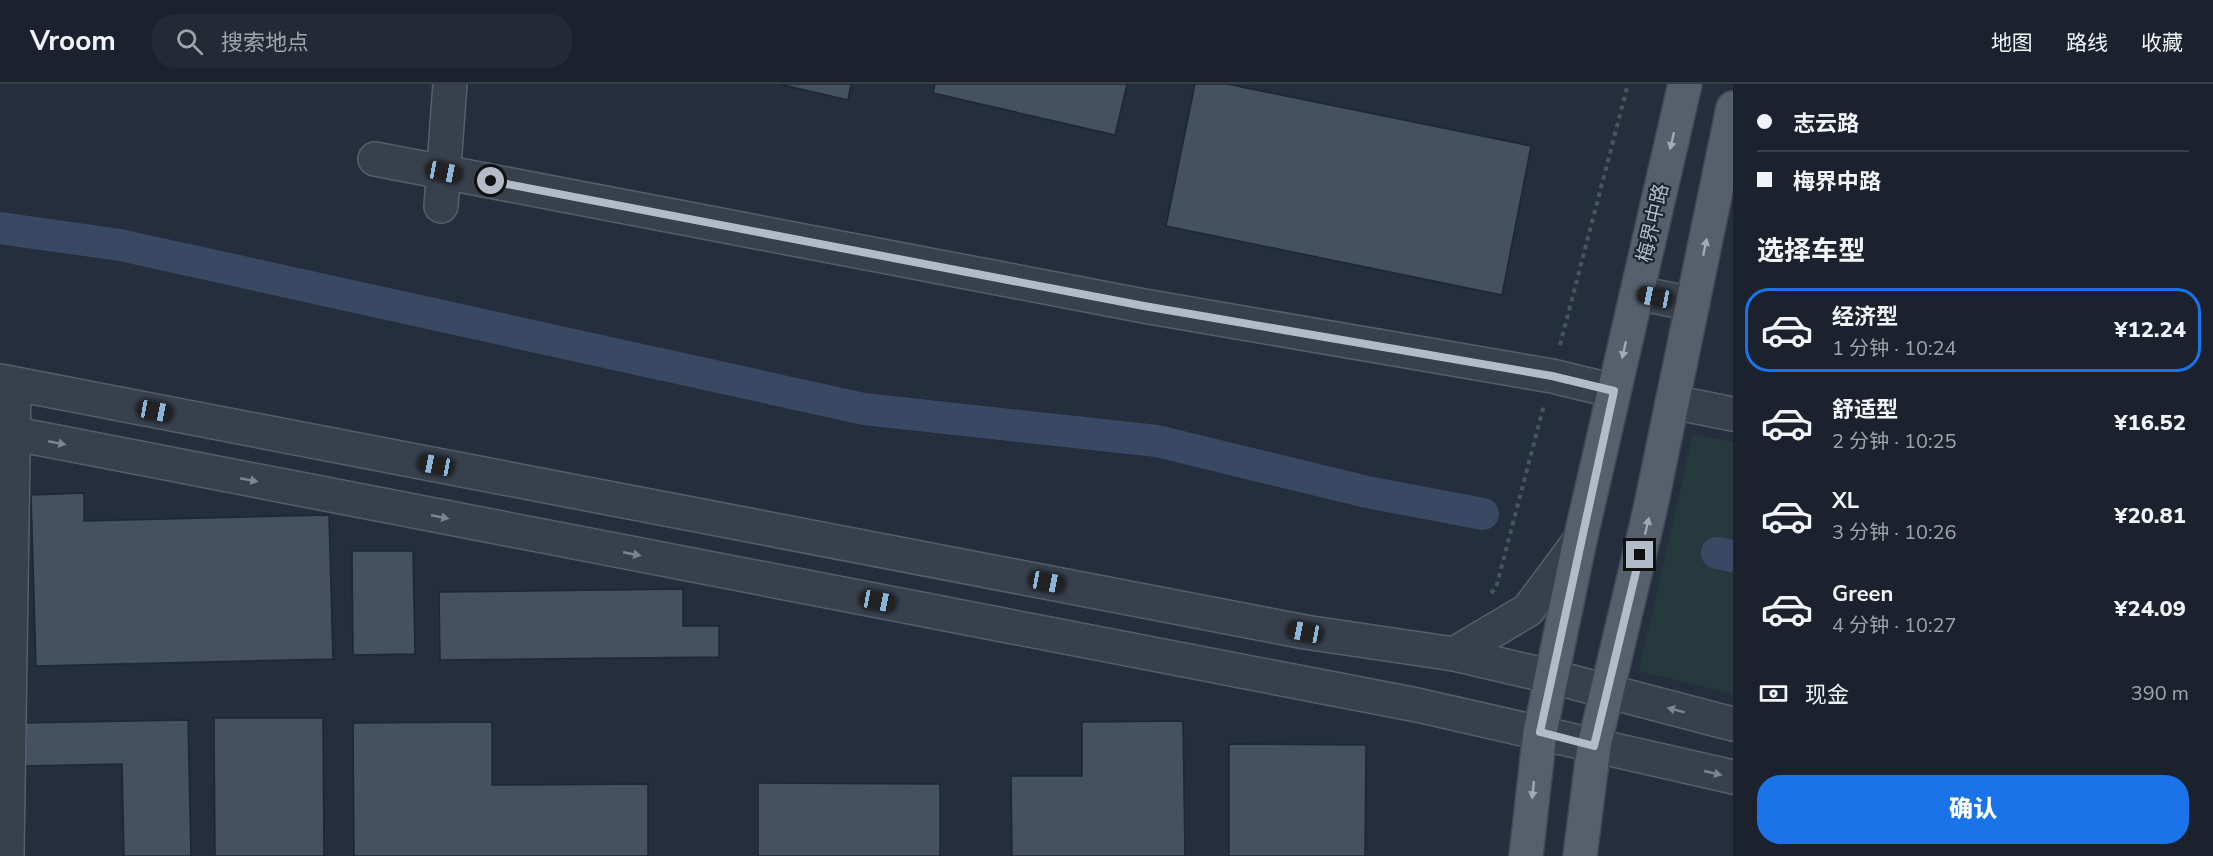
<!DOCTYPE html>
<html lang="zh">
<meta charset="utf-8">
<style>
body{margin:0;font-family:"Nunito Sans","Noto Sans SC",sans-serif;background:#242a35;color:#f1f3f6;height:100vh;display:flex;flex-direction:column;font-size:22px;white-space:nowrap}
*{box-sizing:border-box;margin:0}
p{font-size:20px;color:#a0a4aa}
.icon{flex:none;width:33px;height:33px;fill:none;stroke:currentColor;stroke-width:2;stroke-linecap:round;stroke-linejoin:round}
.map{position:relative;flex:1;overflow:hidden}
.side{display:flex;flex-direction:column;background:#1b222d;width:480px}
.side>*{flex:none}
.hud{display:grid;align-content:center;height:132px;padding:0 24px;background:#1b222d}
.end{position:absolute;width:27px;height:27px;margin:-14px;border:8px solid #b4bbc8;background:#111;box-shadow:0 0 0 3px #111}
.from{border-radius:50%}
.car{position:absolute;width:18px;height:36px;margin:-18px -9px;border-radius:8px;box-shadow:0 0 4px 2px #0007;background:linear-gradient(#222 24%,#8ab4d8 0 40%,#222 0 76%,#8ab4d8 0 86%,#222 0)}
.hud b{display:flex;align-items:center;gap:21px;height:57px;font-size:22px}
.hud b+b{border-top:2px solid #393f49}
.hud i{width:15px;height:15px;background:#f1f3f6}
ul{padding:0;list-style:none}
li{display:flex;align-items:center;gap:18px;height:84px;margin:0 12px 9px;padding:0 12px;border:3px solid transparent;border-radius:24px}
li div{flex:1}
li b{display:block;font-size:22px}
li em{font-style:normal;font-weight:800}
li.active{border-color:#1a73e8}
li>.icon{width:54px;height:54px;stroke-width:1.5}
h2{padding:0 24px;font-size:27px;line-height:72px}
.pay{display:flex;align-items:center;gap:15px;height:66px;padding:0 24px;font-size:22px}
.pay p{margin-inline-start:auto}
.button{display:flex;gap:12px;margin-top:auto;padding:12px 24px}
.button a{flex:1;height:69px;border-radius:24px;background:#1a73e8;color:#fff;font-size:24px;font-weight:800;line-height:69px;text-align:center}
header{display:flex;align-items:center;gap:36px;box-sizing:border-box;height:84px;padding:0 30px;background:#1b222d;border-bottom:2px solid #393f49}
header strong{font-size:28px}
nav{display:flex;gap:33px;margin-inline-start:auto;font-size:21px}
.search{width:420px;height:54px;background:#242a35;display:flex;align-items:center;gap:15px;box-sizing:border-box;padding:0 21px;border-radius:24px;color:#a0a4aa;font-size:22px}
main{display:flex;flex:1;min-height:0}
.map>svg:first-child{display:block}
</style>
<header>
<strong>Vroom</strong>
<div class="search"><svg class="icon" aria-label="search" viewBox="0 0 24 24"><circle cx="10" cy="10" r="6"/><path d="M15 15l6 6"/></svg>搜索地点</div>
<nav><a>地图</a><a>路线</a><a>收藏</a></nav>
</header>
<main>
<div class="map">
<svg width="1733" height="772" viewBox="0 0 1733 772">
<rect width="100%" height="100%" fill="#242e3c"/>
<polygon fill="#263a3d" points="1693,350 1733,358 1733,610 1639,587"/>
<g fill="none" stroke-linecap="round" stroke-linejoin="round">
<g stroke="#394963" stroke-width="32">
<polyline points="0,144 120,161 864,325 1157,357 1367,408 1483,430"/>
<polyline points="1717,469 1733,472"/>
</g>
</g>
<g fill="#455060" stroke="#1f2733" stroke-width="1.5">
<polygon points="779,0 851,0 848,16"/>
<polygon points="935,0 1127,0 1115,51 933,9"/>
<polygon points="1195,0 1227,0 1531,62 1502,211 1166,142"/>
<polygon points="84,409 84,437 329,431 333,575 36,582 31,411"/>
<polygon points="352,467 413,467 415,570 353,571"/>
<polygon points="683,505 683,542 719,542 719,573 440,576 439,508"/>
<polygon points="214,634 323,634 324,772 215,772"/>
<polygon points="188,636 191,772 124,772 122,680 22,682 21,639"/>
<polygon points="1183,637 1185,772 1012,772 1011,692 1082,692 1082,638"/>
<polygon points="492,638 492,701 648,700 648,772 354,772 353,639"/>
<polygon points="1229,660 1366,661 1365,772 1229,772"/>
<polygon points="758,699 940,700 940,772 758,772"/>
</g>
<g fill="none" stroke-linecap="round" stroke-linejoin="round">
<defs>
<g id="minor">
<polyline points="375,75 1144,222 1552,292 1614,307"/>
<polyline points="441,122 450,0"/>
<polyline points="1637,209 1693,220"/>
<polyline points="0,297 1305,548 1454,570 1528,526 1580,456"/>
<polyline points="1673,318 1733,330"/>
<polyline points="0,347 1417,621 1733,693"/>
<polyline points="1454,570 1553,593 1733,640"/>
<polyline points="7,772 14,300"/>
</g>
<g id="major">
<polyline points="1526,772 1540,648 1580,456 1685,0"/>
<polyline points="1580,772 1594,662 1650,426 1733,24"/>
</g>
</defs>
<use href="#minor" stroke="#565e6a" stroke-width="36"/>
<use href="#major" stroke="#414955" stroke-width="36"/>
<g stroke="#44575a" stroke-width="4" stroke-dasharray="4.5 4.5" stroke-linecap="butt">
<polyline points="1560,261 1628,0"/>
<polyline points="1491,509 1496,504 1544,321"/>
</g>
<use href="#minor" stroke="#38404c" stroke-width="33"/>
<use href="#major" stroke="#565f6c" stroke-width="33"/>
</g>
<defs><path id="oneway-solid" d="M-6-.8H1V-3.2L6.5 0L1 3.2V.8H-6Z" transform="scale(1.5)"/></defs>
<g fill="#a1a9b6">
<use href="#oneway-solid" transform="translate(1672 57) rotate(103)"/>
<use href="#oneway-solid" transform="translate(1705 163) rotate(-78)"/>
<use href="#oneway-solid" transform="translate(1624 266) rotate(103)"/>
<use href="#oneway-solid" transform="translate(1647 442) rotate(-77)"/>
<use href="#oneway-solid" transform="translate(1533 706) rotate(96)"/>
</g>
<g fill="#7c8490">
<use href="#oneway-solid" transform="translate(57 359) rotate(11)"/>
<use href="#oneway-solid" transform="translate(249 396) rotate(11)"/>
<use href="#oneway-solid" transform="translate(440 433) rotate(11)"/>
<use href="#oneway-solid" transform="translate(632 470) rotate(11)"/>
<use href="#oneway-solid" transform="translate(1676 626) rotate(-165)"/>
<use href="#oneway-solid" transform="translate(1713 689) rotate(13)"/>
</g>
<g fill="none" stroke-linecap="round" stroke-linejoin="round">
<polyline stroke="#b4bbc8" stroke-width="8" points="491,97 1144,222 1552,292 1614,307 1540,648 1594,662 1640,471"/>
</g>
<g text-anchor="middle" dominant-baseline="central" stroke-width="4.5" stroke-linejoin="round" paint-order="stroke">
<g font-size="20" fill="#b4bbc8" stroke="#1d2531">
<text transform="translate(1653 139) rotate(-77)">梅界中路</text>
</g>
</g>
</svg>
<i class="end from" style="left:491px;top:97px"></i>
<i class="end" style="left:1640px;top:471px"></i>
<i class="car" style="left:444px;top:88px;rotate:101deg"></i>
<i class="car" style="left:1655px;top:213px;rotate:281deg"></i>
<i class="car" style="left:155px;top:327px;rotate:101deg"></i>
<i class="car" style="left:436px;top:381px;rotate:281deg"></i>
<i class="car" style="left:1047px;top:498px;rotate:101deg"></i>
<i class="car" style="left:878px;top:517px;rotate:101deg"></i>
<i class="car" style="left:1305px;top:548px;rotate:281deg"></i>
</div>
<section class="side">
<div class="hud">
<b><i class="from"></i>志云路</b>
<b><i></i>梅界中路</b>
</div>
<h2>选择车型</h2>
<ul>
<li class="active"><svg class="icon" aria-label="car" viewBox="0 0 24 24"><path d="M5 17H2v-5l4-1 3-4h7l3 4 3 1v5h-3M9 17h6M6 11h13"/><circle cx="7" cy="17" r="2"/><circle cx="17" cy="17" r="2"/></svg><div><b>经济型</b><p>1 分钟 · 10:24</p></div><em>¥12.24</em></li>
<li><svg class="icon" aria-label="car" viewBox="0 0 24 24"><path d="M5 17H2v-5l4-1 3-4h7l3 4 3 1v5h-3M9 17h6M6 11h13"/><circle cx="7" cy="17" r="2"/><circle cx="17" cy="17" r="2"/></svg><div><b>舒适型</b><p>2 分钟 · 10:25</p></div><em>¥16.52</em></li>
<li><svg class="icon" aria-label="car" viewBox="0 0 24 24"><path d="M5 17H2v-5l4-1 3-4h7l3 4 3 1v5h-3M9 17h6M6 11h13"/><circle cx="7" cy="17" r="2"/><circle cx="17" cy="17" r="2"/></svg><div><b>XL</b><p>3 分钟 · 10:26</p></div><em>¥20.81</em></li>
<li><svg class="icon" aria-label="car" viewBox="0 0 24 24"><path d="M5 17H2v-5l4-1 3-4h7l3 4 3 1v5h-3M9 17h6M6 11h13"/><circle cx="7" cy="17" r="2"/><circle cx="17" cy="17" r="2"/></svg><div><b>Green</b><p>4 分钟 · 10:27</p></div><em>¥24.09</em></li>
</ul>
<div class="pay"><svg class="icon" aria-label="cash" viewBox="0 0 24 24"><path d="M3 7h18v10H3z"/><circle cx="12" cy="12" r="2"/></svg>现金<p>390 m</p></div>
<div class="button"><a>确认</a></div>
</section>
</main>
